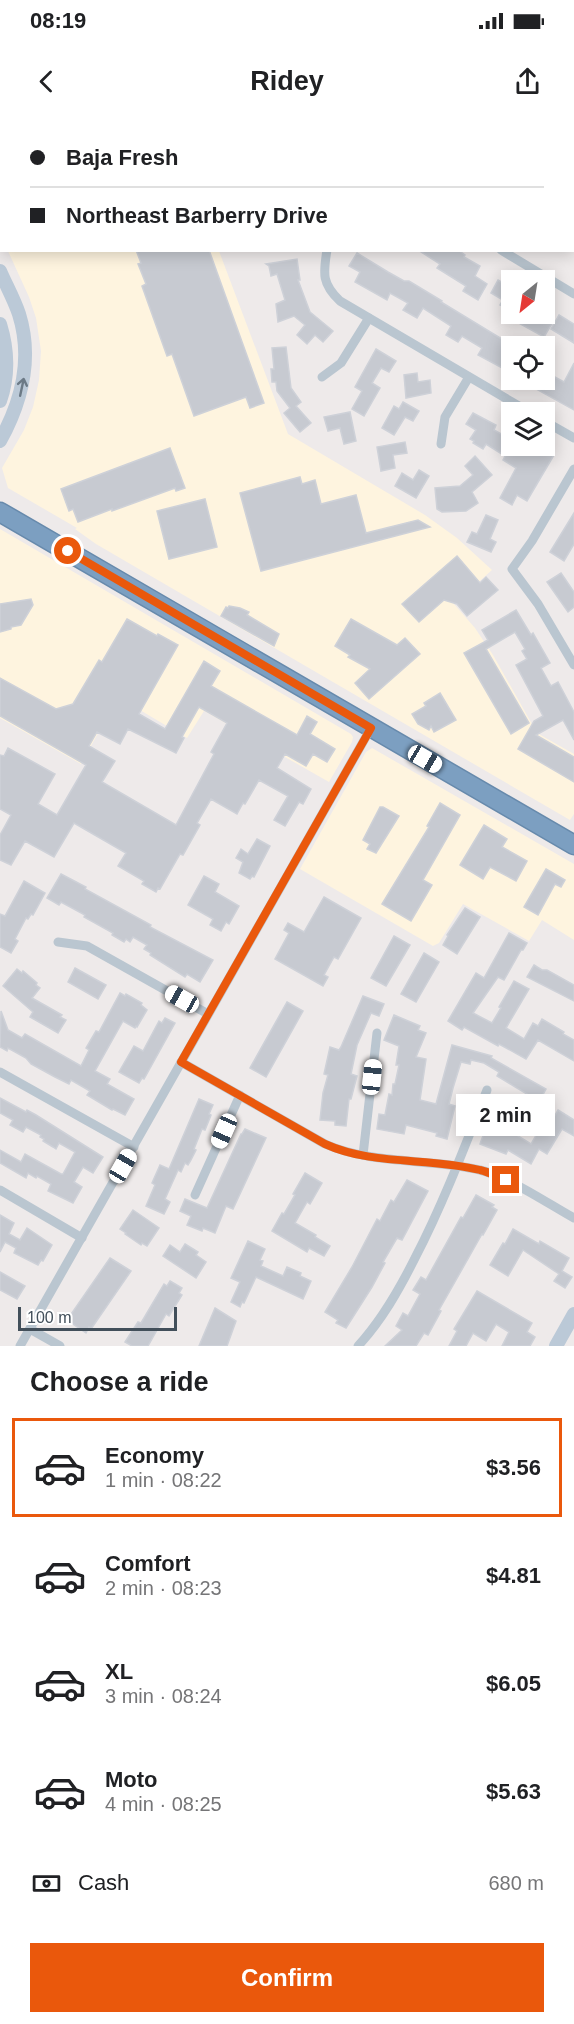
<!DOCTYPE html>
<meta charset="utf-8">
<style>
body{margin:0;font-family:Arial,sans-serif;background:#f6f6f6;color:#202124;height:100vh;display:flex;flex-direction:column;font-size:22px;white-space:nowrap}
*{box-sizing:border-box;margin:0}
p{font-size:20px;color:#757577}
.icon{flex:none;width:33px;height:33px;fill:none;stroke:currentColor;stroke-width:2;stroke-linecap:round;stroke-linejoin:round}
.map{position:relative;height:1226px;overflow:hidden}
.sheet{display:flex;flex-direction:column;background:#fff;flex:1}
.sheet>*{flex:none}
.guide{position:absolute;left:0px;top:0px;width:574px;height:132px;box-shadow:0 3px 15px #0003;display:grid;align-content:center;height:132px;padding:0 30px;background:#fff}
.needle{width:39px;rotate:210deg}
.tools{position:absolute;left:501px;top:150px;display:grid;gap:12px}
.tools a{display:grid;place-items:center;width:54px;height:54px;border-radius:0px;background:#fff;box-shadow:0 3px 15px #0003;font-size:30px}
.scale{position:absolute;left:18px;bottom:15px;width:159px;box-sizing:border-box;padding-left:6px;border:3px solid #424f5a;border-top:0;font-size:16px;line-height:21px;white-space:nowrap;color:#424f5a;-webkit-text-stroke:4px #fff;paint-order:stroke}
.end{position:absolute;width:27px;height:27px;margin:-14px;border:8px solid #ea580c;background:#fff;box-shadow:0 0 0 3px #fff}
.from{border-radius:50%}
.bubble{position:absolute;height:42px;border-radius:0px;background:#fff;box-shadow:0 3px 15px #0003;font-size:20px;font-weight:700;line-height:42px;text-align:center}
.car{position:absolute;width:18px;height:36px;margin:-18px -9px;border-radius:8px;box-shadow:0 0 4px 2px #0007;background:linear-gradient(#fff 24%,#345 0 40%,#fff 0 76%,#345 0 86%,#fff 0)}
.guide b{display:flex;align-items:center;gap:21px;height:57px;font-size:22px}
.guide b+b{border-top:2px solid #e0e0e0}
.guide i{width:15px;height:15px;background:#202124}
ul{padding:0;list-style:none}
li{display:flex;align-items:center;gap:18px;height:99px;margin:0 12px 9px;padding:0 18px;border:3px solid transparent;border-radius:0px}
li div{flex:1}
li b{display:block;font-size:22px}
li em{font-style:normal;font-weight:700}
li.active{border-color:#ea580c}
li>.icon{width:54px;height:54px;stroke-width:1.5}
h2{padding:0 30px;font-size:27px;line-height:72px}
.pay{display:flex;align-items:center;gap:15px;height:66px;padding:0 30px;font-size:22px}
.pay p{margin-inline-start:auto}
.primary-button{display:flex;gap:12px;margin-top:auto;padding:12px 30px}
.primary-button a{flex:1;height:69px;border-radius:0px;background:#ea580c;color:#fff;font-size:24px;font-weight:700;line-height:69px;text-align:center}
.status{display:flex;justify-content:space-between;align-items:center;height:42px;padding:0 30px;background:#fff;direction:ltr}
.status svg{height:16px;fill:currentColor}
header{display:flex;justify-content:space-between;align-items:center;height:78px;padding:0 30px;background:#fff;font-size:27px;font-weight:700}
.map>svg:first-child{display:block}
</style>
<div class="status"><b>08:19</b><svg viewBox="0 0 49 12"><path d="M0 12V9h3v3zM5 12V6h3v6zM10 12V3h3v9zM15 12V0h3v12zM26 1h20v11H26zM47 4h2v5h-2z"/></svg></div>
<header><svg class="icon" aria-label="back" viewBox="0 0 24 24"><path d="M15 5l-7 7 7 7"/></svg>Ridey<svg class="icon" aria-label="share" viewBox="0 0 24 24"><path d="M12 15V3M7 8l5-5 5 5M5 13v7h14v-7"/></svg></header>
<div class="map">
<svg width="574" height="1226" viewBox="0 0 574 1226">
<rect width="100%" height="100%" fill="#eeeaea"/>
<g fill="#fef4df">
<polygon points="8,131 219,131 288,314 425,395 457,418 492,450 454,484 475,508 493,535 537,613 574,634 574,694 570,700 96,424 75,409 77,408 8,368 2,348 24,310 33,287 39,260 41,231 36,198 29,177"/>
<polygon points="0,409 351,614 353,617 352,622 329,662 204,591 187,618 118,577 81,644 0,598"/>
<polygon points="372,628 574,744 574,820 542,800 529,821 463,784 439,823 433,826 300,749 366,632"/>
</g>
<g fill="#c7cad1" stroke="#ced1d8" stroke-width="1.5" fill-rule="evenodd">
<polygon points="136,130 209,130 264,283 250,288 246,277 194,296 172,234 167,236 142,166 146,164 138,144 141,143"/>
<polygon points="418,130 458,130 465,135 464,137 480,146 475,156 487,164 478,180 463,171 466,166 437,148 440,144"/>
<polygon points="357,133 388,152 404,161 409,161 442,181 441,182 512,225 512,242 506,250 478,235 482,228 462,216 458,222 446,215 451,206 423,188 417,198 403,190 408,183 390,173 387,180 355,162 360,152 349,146"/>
<polygon points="297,139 300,160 298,160 310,192 333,211 323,222 315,215 307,224 297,215 305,205 294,196 278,202 276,184 285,180 277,154 271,156 269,146 266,144"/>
<polygon points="498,160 510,167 512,164 512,191 500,185 503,180 491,173"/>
<polygon points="519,194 538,194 553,202 544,217 515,201"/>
<polygon points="559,195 574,204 574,223 551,209"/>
<polygon points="286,227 291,268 301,282 296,286 311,303 300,312 284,293 290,288 277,271 276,262 272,262 271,249 274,249 272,228"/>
<polygon points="376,229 396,241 389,252 381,248 372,263 380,268 364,296 352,289 362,271 355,267"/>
<polygon points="574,243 574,290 520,260 544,260 544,251 564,262"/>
<polygon points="417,253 418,262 430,260 431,273 406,278 404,255"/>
<polygon points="403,282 419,291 413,301 405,297 394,315 382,308 394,286 399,289"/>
<polygon points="350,292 356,321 344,324 340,308 328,311 324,297"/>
<polygon points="473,293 496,305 494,310 512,320 512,326 538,326 554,335 527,381 517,375 512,385 500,378 516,348 503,340 505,336 486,324 483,329 473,323 474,321 470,319 476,310 466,304"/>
<polygon points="405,322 407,333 393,335 395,348 381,351 377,327"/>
<polygon points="170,328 185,368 176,371 175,368 112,391 112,389 78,402 73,389 69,391 61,369"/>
<polygon points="475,336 492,355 472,372 478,383 466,391 442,392 437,389 435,368 460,366 473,355 465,346"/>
<polygon points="419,350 429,356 416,378 395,366 402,353 413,360"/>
<polygon points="300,357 302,364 315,360 321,384 356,375 366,413 418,400 430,407 261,451 240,373"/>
<polygon points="205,379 217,427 169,439 157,391"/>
<polygon points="574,393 574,424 564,441 550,432"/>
<polygon points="486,395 498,400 490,419 496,422 491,432 467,422 472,412 477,414"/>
<polygon points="457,436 480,463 486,457 498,470 467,496 457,484 444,480 419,502 402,484"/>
<polygon points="561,453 574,472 574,487 568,492 547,462"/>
<polygon points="31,479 33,485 21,505 11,507 11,509 0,512 0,484"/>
<polygon points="229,486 240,488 249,492 247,495 279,514 274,526 221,496 226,487 228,488"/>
<polygon points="516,490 531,515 533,513 550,543 541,548 551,566 558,562 574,592 574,620 563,600 536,615 574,637 574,662 518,629 534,601 543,596 516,545 527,539 522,531 525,529 515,512 486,529 529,603 511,614 464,533 488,520 482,510"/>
<path d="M127,499L157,516L158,514L178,525L139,594L165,609L204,541L220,551L211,566L297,615L307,596L317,602L310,614L335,629L327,642L313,634L306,646L285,634L277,648L311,669L303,684L299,682L285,706L274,700L288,676L259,660L245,684L243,683L237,694L211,679L197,703L200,705L183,735L180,734L160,769L158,768L156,772L142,764L144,761L118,746L126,733L74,703L54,737L25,721L11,745L0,740V715L11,695L0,689V635L4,636L8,628L55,654L38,684L57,695L86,645L0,596V558L56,589L73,584L99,540L102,542ZM199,587L227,603L211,632L214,634L176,705L102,662L115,641L89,626L97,612L120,624L128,609L176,633L184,618L182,617Z"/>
<polygon points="351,499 397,525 405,518 420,534 369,579 355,563 370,549 348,537 350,535 335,526"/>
<polygon points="440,573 456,600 434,612 431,606 429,610 418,604 412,594 426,586 424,583"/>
<polygon points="440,683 460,695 423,760 432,765 411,801 382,784 429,707 427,706"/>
<polygon points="380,687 383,687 399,696 376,733 367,729 370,724 363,720"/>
<polygon points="484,705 507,719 502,727 527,741 516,761 490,747 483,759 460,745"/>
<polygon points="257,719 270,726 254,757 252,756 250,759 239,753 243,742 236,738 241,729 248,734"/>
<polygon points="546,749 565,760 561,767 555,764 538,795 524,787"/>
<polygon points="61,754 86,767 85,769 151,805 150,807 213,840 200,862 187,854 185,857 150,835 151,833 144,829 147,825 133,817 130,822 126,819 124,822 112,815 113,813 84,797 85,795 61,782 59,785 47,778"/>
<polygon points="204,756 219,764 215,772 239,786 229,804 226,802 221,811 210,805 213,799 188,785"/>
<polygon points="24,761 45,773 33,795 31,794 28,799 26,798 15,819 18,821 11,833 0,827 0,794 5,796"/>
<polygon points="324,777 361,798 338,839 334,837 324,855 328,857 323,866 275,839 289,813 284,810 288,803 304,812"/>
<polygon points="465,788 480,797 457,834 443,825 448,816 447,815"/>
<polygon points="509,813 527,823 523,830 521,830 504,860 498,857 473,893 492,903 501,888 499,887 514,861 529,869 506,908 524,919 533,903 538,906 542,899 564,912 563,914 574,920 574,941 538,920 526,939 499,924 498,926 464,907 462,910 448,901 476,853 484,858"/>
<polygon points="394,816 410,825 386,866 371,858"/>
<polygon points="424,833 439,842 416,882 401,874"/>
<polygon points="534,845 542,850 547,850 574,865 574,881 527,857"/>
<polygon points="75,848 106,865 98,879 68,862"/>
<polygon points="17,849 22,853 23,851 37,863 36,865 40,868 32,878 62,895 60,897 66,900 58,913 30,897 33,892 3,866"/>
<polygon points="120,873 125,876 126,874 142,883 141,885 147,890 137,907 136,906 135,908 123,901 95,951 110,959 107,964 134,979 125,995 113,989 112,990 87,975 90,971 71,960 69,964 55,957 31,944 26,938 8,928 7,931 0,927 1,891 8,910 22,918 25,914 81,946 89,930 86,928 96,911 99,912"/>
<polygon points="363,876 384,884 379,896 371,893 357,925 351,954 357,956 351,979 349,979 346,1006 335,1005 335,1001 320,1000 323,973 328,955 324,954 330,927 339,930 341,927"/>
<polygon points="287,882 303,891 266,957 250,948"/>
<polygon points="394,895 420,906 418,910 426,913 416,937 426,939 420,980 436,984 452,925 492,936 491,938 546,969 535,989 523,982 527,974 497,956 499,952 484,943 471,940 470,944 461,942 453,968 449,984 455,986 447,1019 436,1016 437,1013 406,1005 404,1014 377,1009 379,994 385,995 389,974 392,975 393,964 395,964 399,945 396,945 399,926 384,920"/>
<polygon points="165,898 175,903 144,959 142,958 139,963 119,952 134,926 143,931 159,901 162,903"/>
<polygon points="0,978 26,992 27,990 36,995 103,1037 93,1053 83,1047 74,1062 82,1067 73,1083 48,1071 51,1064 37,1056 36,1058 28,1053 26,1058 0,1043 0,1030 21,1042 25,1034 61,1054 63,1054 75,1032 59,1023 56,1029 53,1027 43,1021 44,1019 40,1017 41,1015 26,1007 23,1012 10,1005 13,1000 0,993"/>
<polygon points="199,979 213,985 209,994 211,995 205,1010 202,1009 194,1029 196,1030 191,1040 188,1045 185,1043 181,1052 178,1050 165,1079 170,1082 164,1094 146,1086 155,1065 152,1063 160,1045 169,1049"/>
<polygon points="558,990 574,1000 574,1016 562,1009 547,1034 539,1029 531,1044 508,1030 506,1034 480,1024 485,1010 491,1012 498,992 523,1002 518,1016 531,1024 543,1003 549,1006"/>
<polygon points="245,1009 266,1018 233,1089 226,1086 215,1113 203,1108 202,1111 187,1105 191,1096 180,1091 185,1079 207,1088 241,1014 242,1014"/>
<polygon points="305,1053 322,1063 310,1084 307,1082 295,1103 316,1115 315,1117 330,1126 324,1136 309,1128 307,1132 272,1111 282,1093 284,1094 295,1075 293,1074"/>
<polygon points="407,1060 428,1071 402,1120 397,1118 383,1142 385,1143 372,1167 346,1208 336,1203 338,1200 325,1192 352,1147 377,1099 380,1101 391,1080 394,1082"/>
<polygon points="476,1075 494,1085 492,1087 497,1090 483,1115 482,1114 439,1190 441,1191 428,1215 424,1213 416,1226 385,1226 402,1210 396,1206 403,1193 408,1196 420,1174 413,1170 421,1157 426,1160 461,1097 463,1098"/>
<polygon points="133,1090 159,1108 147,1126 142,1123 141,1125 125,1114 126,1113 120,1109"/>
<polygon points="0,1095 14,1103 9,1114 20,1120 27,1108 52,1125 43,1141 41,1140 38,1145 14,1133 16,1128 5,1122 0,1132"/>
<polygon points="513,1109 539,1124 540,1121 569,1138 562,1151 572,1157 565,1168 554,1161 559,1154 523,1130 508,1156 490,1145 503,1123 505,1124"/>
<polygon points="248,1121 265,1129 260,1140 263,1141 261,1146 283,1156 287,1147 301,1153 300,1156 311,1161 303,1179 256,1157 244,1183 242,1182 240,1187 231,1182 240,1162 231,1158"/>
<polygon points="185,1124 198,1132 196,1135 206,1142 196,1158 163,1136 170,1125 180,1132"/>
<polygon points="110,1138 131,1151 91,1209 89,1207 86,1213 67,1200"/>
<polygon points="0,1152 25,1166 17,1179 0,1170"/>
<polygon points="170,1161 182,1168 179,1173 182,1175 169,1196 166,1194 148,1226 132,1226 125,1222 138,1202 141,1203 164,1164 167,1166"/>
<polygon points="477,1171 532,1203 527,1212 535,1217 530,1226 502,1226 509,1212 496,1204 486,1221 473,1213 466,1226 449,1226 457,1211 454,1209"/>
<polygon points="215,1188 236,1201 227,1226 199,1226"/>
</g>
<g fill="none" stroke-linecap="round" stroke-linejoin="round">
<defs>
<polyline id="highway" points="0,392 574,725"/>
</defs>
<use href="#highway" stroke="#678aac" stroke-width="21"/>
<g stroke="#bac6d0" stroke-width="9">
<polyline points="279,0 282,2"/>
<polyline points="398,2 398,0"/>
<path d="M327,130C323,154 322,164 340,181L529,292"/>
<polyline points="501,130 574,174"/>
<polyline points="322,257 341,243 369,198"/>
<polyline points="544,301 574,318"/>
<polyline points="441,324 445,297 469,257"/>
<polyline points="574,349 532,421 512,449 538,484 574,545"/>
<polyline points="58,822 87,826 208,894"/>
<path d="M181,942L325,1024C373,1045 429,1038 480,1050C509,1057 547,1083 574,1098"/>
<polyline points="0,952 134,1027"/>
<polyline points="363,1035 377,913"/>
<polyline points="0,1070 82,1118"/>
<polyline points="195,1075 240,975"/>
<polyline points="30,1209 60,1226"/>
<polyline points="20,1226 371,608"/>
<path d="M358,1226C382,1200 399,1170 415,1138C443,1084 465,1026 487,970"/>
</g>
<g stroke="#bbc9d7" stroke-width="14">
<path d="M0,151C6,165 14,179 19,194C33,239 22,281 0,321"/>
<path d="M0,204C8,230 9,255 0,281"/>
<polyline points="556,1226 574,1194"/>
</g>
<use href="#highway" stroke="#7c9fc1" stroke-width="18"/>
</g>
<defs><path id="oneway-shaft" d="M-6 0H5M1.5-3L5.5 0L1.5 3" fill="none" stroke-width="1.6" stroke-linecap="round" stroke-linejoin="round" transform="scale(1.5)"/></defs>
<use stroke="#6c7a86" href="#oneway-shaft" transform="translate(22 267) rotate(-78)"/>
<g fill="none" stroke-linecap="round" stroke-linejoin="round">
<path stroke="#ea580c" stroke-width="8" d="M68,431L371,608L181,942L325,1024C373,1046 430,1037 480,1050C489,1052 498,1057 506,1060"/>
</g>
</svg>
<div class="tools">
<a><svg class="needle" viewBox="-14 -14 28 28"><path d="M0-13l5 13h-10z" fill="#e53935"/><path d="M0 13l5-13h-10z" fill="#757577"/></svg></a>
<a><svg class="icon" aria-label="locate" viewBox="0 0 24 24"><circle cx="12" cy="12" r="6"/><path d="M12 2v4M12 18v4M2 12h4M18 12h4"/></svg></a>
<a><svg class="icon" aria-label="layers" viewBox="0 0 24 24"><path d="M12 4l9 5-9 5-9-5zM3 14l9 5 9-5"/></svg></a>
</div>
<div class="scale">100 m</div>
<i class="end from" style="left:68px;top:431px"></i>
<i class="end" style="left:506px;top:1060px"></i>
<div class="bubble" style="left:456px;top:974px;width:99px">2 min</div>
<i class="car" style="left:425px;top:639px;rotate:120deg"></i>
<i class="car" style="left:182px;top:879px;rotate:299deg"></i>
<i class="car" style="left:372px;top:957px;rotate:6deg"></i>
<i class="car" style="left:224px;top:1011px;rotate:204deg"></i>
<i class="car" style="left:123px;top:1046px;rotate:30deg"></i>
<div class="guide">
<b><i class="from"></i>Baja Fresh</b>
<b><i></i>Northeast Barberry Drive</b>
</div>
</div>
<section class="sheet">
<h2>Choose a ride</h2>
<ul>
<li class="active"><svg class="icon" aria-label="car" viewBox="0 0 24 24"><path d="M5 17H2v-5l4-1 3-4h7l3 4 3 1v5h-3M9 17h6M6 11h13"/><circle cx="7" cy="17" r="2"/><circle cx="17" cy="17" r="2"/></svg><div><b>Economy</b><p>1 min · 08:22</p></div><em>$3.56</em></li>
<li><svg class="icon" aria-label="car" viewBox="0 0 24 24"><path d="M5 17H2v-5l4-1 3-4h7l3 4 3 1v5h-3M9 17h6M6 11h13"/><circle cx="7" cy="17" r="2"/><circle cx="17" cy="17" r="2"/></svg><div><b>Comfort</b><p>2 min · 08:23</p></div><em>$4.81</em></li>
<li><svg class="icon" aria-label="car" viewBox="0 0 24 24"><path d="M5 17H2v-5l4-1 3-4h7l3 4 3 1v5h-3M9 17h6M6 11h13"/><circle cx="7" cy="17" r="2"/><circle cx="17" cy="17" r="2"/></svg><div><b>XL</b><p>3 min · 08:24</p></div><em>$6.05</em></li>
<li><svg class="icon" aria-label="car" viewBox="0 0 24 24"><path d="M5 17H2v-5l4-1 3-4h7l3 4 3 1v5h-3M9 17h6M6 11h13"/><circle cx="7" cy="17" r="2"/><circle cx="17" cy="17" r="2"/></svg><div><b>Moto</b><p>4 min · 08:25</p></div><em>$5.63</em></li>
</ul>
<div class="pay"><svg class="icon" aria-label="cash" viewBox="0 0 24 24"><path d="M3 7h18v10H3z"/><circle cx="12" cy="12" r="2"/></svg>Cash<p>680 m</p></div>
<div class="primary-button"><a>Confirm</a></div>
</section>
